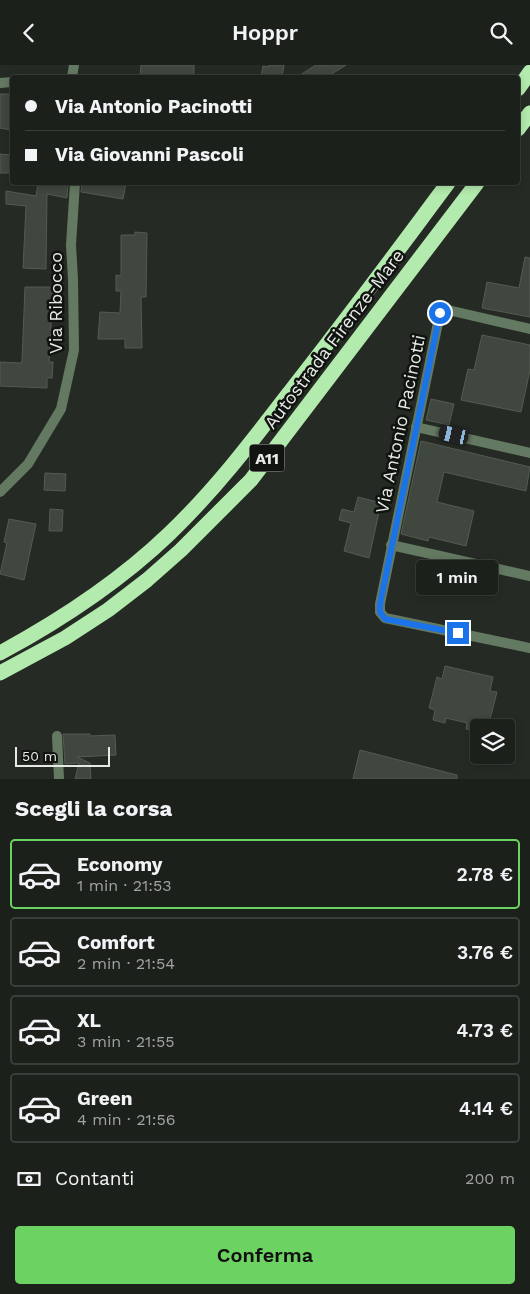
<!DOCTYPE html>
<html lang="it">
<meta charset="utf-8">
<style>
body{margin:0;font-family:"Work Sans",sans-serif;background:#292d28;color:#f1f3f6;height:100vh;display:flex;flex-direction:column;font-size:19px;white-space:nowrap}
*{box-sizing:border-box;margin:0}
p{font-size:16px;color:#a0a3a3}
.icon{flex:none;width:28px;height:28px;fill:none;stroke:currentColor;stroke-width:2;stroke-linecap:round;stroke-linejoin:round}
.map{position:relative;height:714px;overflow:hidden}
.sheet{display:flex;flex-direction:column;background:#1c201b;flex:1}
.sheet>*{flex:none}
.hud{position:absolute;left:10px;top:10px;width:510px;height:110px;border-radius:5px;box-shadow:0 2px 8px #0003,0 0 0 1px #3a3e3a;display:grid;align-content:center;height:110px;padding:0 15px;background:#1c201b}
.fabs{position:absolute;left:470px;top:654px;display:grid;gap:10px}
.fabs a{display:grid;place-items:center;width:45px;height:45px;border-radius:5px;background:#1c201b;box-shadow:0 2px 8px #0003,0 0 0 1px #3a3e3a;font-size:25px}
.scale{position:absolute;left:15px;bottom:12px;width:95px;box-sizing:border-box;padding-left:5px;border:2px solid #e6eae5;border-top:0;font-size:14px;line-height:18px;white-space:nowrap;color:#e6eae5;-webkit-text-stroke:4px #10130f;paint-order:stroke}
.end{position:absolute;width:22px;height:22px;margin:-11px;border:6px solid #1a73e8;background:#fff;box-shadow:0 0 0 2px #fff}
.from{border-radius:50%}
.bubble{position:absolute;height:35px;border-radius:5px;background:#1c201b;box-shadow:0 2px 8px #0003,0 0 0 1px #3a3e3a;font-size:16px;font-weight:600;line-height:35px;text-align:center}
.car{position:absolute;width:15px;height:30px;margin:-15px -8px;border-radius:6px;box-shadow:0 0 4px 1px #0007;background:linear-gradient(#222 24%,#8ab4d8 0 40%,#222 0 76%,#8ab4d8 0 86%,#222 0)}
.hud b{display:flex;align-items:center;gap:18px;height:48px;font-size:19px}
.hud b+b{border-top:1px solid #3a3e3a}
.hud i{width:12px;height:12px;background:#f1f3f6}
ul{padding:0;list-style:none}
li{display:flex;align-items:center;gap:15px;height:70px;margin:0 10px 8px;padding:0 5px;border:2px solid #3a3e3a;border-radius:5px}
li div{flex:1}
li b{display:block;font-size:19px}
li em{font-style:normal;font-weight:600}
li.selected{border-color:#6cd362}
li>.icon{width:45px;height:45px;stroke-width:1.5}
h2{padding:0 15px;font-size:22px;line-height:60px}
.pay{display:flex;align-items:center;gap:12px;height:55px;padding:0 15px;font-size:19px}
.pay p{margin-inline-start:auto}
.button{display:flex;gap:10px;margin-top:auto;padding:10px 15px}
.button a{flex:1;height:58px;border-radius:5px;background:#6cd362;color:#111;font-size:20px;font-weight:600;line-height:58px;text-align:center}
header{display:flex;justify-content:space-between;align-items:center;height:65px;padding:0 15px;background:#1c201b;font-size:22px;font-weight:600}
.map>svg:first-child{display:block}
</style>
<header><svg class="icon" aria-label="back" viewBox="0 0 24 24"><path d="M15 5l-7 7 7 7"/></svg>Hoppr<svg class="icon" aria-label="search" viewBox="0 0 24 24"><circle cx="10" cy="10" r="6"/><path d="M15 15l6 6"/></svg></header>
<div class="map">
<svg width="530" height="714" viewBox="0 0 530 714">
<rect width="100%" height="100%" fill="#252b24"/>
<g fill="#3f473e" stroke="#535b52">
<polygon points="141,0 194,0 194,12 140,12"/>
<polygon points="269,0 284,0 282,12 261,12 263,1 269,2"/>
<polygon points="316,0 346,0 327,12 297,12"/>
<polygon points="0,29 12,29 11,65 0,63"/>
<polygon points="0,89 11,90 10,108 0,108"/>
<polygon points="38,118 68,118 67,133 47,129 46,204 23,203 26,141 6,139 6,126 36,131"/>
<polygon points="82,118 126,118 123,134 81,127"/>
<polygon points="135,167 147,168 146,232 141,232 142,283 125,283 125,274 98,274 100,247 120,248 121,226 116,226 116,210 121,211 121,170 135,170"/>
<polygon points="525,192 530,193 530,252 482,243 487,217 519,223"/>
<polygon points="25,222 53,222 49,297 53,297 52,313 47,313 47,323 0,321 0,297 21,298 22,296"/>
<polygon points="482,270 530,280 530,305 521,347 461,335 468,304 474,305"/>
<polygon points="431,334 454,339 449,360 426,355"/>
<polygon points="421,376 530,402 526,426 444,407 437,437 474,446 466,481 429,472 428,476 401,469"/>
<polygon points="45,408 66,409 65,426 44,425"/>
<polygon points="358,432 381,438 369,493 344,486 351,458 339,455 342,444 354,447"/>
<polygon points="50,444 63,445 62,466 49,466"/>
<polygon points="9,454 36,459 24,515 0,509 7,478 4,477"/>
<polygon points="445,601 493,612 490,626 497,627 489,658 482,656 479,667 466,664 467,658 446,653 445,658 433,655 435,645 429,643 437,612 442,614"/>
<polygon points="63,669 90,669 90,671 115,670 116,690 77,692 90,698 91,714 75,714 79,698 65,699"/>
<polygon points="360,685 457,710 457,714 353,714"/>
</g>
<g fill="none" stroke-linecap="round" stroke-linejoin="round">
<g stroke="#647961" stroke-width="10">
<polyline points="72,12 74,0"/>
<polyline points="0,18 12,17"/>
<polyline points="530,264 448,245 444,245 440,248 380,539 380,547 385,553 530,583"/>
<polyline points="416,362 530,388"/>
<polyline points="0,427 28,399 61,344 74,285 73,214 71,180 75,118"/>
<polyline points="391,480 530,511"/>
<polyline points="57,671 59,714"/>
</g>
<g stroke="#b3eaad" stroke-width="15">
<polyline points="518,24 530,7"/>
<polyline points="518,64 530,48"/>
<path d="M0,588C61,555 119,517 169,469C217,423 256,371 296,319C348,253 398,185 448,118"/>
<polyline points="0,608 65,573 108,545 147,515 181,485 251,415 477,118"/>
</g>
</g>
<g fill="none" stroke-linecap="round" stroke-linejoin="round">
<polyline stroke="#1a73e8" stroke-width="6" points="440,248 380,539 380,547 385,554 458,568"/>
</g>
<g text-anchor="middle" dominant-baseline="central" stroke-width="5" stroke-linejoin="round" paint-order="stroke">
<rect fill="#10130f" stroke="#a6aaa5" stroke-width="1" x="249.5" y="379.5" width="35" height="27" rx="4"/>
<g font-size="16" font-weight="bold" fill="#e6eae5">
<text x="267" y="393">A11</text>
</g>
<g font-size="18" fill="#e6eae5" stroke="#10130f">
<text transform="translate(55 238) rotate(-90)">Via Ribocco</text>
<text transform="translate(334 274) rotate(-53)">Autostrada Firenze-Mare</text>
<text transform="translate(400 359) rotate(-78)">Via Antonio Pacinotti</text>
</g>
</g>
</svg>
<div class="fabs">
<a><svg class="icon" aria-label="layers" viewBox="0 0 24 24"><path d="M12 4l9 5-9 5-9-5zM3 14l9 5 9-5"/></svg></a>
</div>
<div class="scale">50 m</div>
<i class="end from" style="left:440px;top:248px"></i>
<i class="end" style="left:458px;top:568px"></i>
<div class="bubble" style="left:416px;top:495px;width:82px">1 min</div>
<i class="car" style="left:454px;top:370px;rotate:283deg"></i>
<div class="hud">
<b><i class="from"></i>Via Antonio Pacinotti</b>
<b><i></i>Via Giovanni Pascoli</b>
</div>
</div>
<section class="sheet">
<h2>Scegli la corsa</h2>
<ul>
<li class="selected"><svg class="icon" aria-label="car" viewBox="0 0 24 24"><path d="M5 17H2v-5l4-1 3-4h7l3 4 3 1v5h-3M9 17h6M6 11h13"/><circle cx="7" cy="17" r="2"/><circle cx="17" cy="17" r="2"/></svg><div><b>Economy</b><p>1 min · 21:53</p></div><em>2.78 €</em></li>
<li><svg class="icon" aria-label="car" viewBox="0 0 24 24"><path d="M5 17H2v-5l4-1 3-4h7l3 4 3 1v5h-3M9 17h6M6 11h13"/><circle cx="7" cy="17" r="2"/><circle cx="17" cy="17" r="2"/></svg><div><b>Comfort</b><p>2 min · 21:54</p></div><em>3.76 €</em></li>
<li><svg class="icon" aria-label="car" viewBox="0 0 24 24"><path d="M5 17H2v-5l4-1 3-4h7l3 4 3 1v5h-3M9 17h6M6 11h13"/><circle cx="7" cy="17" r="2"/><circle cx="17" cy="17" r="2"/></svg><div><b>XL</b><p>3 min · 21:55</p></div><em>4.73 €</em></li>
<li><svg class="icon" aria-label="car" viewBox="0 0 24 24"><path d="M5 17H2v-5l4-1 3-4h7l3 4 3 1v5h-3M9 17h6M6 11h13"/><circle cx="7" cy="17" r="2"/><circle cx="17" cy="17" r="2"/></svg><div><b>Green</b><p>4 min · 21:56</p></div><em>4.14 €</em></li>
</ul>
<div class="pay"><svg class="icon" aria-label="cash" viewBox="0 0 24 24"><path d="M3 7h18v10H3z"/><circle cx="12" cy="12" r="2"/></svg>Contanti<p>200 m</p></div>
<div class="button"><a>Conferma</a></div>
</section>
